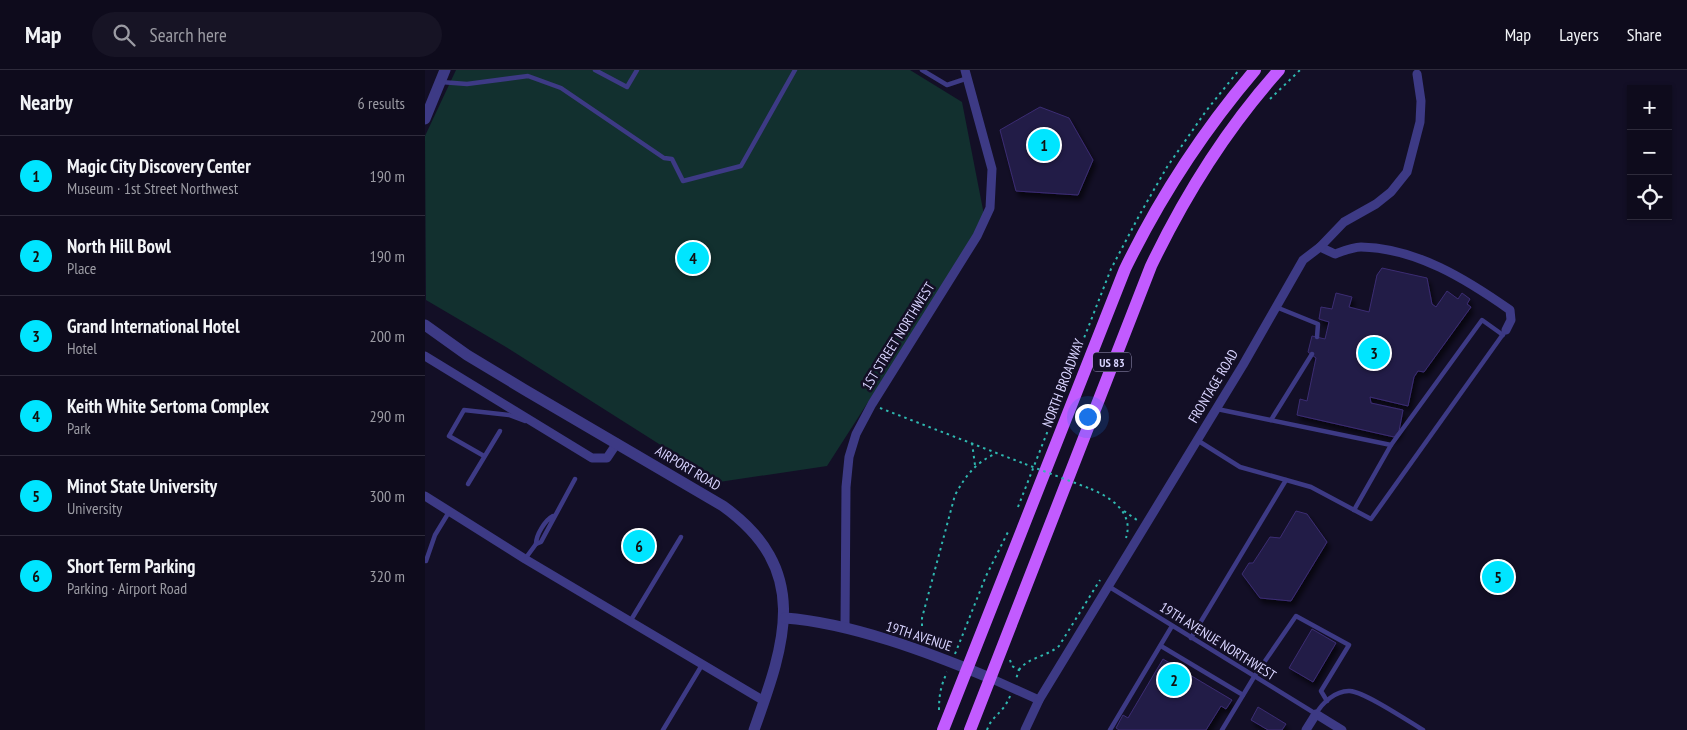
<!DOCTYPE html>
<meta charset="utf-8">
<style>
:root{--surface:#0e0b1c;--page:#171425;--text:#f1f3f6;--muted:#9b9ba3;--line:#2e2b3b;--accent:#00e5ff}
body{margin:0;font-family:"PT Sans Narrow",sans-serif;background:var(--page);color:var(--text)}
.controls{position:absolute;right:15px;top:15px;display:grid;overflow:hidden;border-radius:0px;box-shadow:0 1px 4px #0004}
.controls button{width:45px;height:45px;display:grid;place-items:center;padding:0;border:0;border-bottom:1px solid var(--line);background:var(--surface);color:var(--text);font:25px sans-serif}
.you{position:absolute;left:662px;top:346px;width:18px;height:18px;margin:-12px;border:4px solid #fff;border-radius:50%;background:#1a73e8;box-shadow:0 0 0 8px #1a73e833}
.badge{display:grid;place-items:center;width:32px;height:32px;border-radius:50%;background:var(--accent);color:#111;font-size:16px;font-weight:700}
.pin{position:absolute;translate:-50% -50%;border:2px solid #fff;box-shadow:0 1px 5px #0006}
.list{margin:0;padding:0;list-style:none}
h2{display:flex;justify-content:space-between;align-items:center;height:65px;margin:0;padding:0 20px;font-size:21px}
h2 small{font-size:16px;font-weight:400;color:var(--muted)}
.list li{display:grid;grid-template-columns:32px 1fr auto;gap:15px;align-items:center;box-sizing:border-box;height:80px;padding:0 20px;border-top:1px solid var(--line)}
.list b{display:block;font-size:19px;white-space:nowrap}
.list p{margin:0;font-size:16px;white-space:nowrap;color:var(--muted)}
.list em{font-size:16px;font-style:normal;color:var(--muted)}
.icon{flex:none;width:28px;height:28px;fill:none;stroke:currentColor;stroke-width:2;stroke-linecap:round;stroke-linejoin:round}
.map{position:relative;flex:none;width:1262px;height:660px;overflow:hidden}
header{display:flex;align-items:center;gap:30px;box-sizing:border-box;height:70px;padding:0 25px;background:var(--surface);border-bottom:1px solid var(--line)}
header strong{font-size:24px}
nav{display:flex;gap:28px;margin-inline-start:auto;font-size:18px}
.search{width:350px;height:45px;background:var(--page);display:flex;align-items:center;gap:12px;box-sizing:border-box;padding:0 18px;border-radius:28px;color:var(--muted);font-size:19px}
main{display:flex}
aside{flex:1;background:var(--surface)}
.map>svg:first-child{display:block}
</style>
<header>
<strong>Map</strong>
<div class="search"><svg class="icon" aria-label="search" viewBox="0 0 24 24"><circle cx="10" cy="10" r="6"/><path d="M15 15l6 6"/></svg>Search here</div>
<nav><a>Map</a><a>Layers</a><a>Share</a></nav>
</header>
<main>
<aside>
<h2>Nearby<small>6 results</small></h2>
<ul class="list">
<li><span class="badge">1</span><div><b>Magic City Discovery Center</b><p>Museum · 1st Street Northwest</p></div><em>190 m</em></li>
<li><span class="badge">2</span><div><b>North Hill Bowl</b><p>Place</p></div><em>190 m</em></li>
<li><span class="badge">3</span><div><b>Grand International Hotel</b><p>Hotel</p></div><em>200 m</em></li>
<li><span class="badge">4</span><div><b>Keith White Sertoma Complex</b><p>Park</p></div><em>290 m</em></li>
<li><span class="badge">5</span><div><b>Minot State University</b><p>University</p></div><em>300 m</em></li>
<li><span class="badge">6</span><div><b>Short Term Parking</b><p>Parking · Airport Road</p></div><em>320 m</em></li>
</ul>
</aside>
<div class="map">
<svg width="1262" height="660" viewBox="0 0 1262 660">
<defs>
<filter id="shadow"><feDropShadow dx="3" dy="5" stdDeviation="2.5" flood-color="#0009"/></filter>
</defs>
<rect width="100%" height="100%" fill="#130f26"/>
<!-- park -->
<path fill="#12302f" d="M 31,0 L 485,0 L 537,32 L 560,150 L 402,396 L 294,412 L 81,277 L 1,230 L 0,66 Z"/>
<!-- building -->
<g fill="#241b47" stroke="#3b2d73" filter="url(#shadow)">
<path d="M 615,37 L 644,48 L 668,90 L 653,125 L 591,121 L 575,60 Z"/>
<path d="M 957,198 L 1002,208 L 1007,234 L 1011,237 L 1022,221 L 1033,229 L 1037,223 L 1045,229 L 1042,234 L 1046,237 L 999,302 L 993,301 L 989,307 L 983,336 L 945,327 L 946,333 L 978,340 L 974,361 L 969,367 L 872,345 L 875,329 L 882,331 L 891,288 L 883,282 L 887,266 L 900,269 L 904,252 L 894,249 L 896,237 L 907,239 L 911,223 L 927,227 L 924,237 L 944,242 L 952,205 Z"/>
<path d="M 871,441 L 882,444 L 902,472 L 866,531 L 835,528 L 817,504 L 824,493 L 828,493 L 845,467 L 855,468 Z"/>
<path d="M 887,559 L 911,573 L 888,612 L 864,598 Z"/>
<path d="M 738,589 L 807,630 L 801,639 L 796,636 L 781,660 L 694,660 L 691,658 L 698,645 L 703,648 Z"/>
<path d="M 833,637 L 861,654 L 857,660 L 843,660 L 826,650 Z"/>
</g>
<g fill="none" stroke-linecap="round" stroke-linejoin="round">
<!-- path -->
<g stroke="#2fb8b0" stroke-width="2" stroke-dasharray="2.5 4" stroke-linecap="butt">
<path d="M 845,29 L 875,0"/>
<path d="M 455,338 L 600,394"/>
<path d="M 547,373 L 550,395"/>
<path d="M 666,419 C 687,428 709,443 701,468"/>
<path d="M 593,437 L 686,199 L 715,144 L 742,97 L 781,41 L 814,0"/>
<path d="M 699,441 L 712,450"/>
<path d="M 497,569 L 497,548 L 530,425 C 541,405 551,392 572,383"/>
<path d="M 530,584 L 561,506 L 583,462"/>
<path d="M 585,590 L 587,596 L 594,600 L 591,609"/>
<path d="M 594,600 C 602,588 623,586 634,576 L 675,510"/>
<path d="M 514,640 C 514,624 516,616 522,602"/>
<path d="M 562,660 C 567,645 578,644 585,626"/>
</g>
<!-- service -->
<g stroke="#3d3a85" stroke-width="4.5">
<path d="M 170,0 L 202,17 L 212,0"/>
<path d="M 497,0 L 522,15 L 543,8"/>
<path d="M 16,12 L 42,14 L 103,6 L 136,18 L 239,88 L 247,89 L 258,111 L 316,96 L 370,0"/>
<path d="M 851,237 L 893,254 L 892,267"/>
<path d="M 792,339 L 966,375"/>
<path d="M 846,350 L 887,284"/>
<path d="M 772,370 L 815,397 L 886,417 L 946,449 L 1081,260"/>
<path d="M 59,386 L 24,366 L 39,340 L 84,345 L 100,351"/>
<path d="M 43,414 L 75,361"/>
<path d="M 929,440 L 966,375 L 1057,250 L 1078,265"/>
<path d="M 128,446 C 120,450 111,465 111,474 L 116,472 L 150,409"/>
<path d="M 100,489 L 111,474"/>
<path d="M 1,491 L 10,465 L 24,442"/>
<path d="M 683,516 L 891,644 C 897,633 911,620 925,621 C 940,622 983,651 998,660"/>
<path d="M 206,550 L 256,467"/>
<path d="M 766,568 L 861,410"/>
<path d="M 736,576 L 818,625"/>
<path d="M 238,660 L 277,595"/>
<path d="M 685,660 L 747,556"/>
<path d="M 797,660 L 829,607 L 871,546 L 924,575 L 896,621 L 902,631"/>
</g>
<!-- minor -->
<g stroke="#3d3a85" stroke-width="9">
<path d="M 895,177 L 910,184 C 918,181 928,177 936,177 C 991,178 1041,209 1085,240 L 1086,250 L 1081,260"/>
<path d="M 0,286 L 167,388 L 182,388 L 192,373"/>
<path d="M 0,426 L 100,489 L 339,631"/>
<path d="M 420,557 L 421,417 L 424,387 L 431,364 L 447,334 L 552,166 L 565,138 L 567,99 L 540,0"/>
<path d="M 565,608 L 614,630"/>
<path d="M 600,660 L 614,630 L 818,295 L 878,190 L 895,177 L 919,152 L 951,134 L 966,122 L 982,102 L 995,52 L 996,31 L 992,4"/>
<path d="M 881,660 L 891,644 L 917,660"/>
</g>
<!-- tertiary -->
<g stroke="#3d3a85" stroke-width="11">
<path d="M 0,49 L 20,0"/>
<path d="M 0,255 L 42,285 L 100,320 L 298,436 C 387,500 360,573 329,660"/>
<path d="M 360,548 C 426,553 503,582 565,608"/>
</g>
<!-- primary -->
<g stroke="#c25bff" stroke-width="12">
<path d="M 518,660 L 700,199 C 735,127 778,61 830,0"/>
<path d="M 545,660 L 726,196 C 760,125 802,58 854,0"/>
</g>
<!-- path-bridge -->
<path stroke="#2fb8b0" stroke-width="2" stroke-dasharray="2.5 4" stroke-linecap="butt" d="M 600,394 L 666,419"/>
</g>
<g text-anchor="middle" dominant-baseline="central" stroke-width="5" stroke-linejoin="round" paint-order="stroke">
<!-- shield labels -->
<rect fill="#130f26" stroke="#9e99be" stroke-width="1" x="668" y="282.5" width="38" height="19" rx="4"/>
<g font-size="12" font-weight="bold" fill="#d9d4ff">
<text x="687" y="292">US 83</text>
</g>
<!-- street labels -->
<g font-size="14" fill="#d9d4ff" stroke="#130f26">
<text transform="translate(473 266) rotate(-58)">1ST STREET NORTHWEST</text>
<text transform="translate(638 313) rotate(-69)">NORTH BROADWAY</text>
<text transform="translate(788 316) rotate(-59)">FRONTAGE ROAD</text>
<text transform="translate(263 398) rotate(31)">AIRPORT ROAD</text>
<text transform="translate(494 566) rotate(18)">19TH AVENUE</text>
<text transform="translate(793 571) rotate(32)">19TH AVENUE NORTHWEST</text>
</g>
</g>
</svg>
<div class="controls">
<button>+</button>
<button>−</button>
<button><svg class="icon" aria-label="locate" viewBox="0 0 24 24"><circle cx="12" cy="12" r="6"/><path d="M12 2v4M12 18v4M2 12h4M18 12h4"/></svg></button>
</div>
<div class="you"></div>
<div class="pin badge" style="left:619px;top:75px">1</div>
<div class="pin badge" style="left:749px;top:610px">2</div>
<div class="pin badge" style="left:949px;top:283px">3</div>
<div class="pin badge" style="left:268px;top:188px">4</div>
<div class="pin badge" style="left:1073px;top:507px">5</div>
<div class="pin badge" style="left:214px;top:476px">6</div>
</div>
</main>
